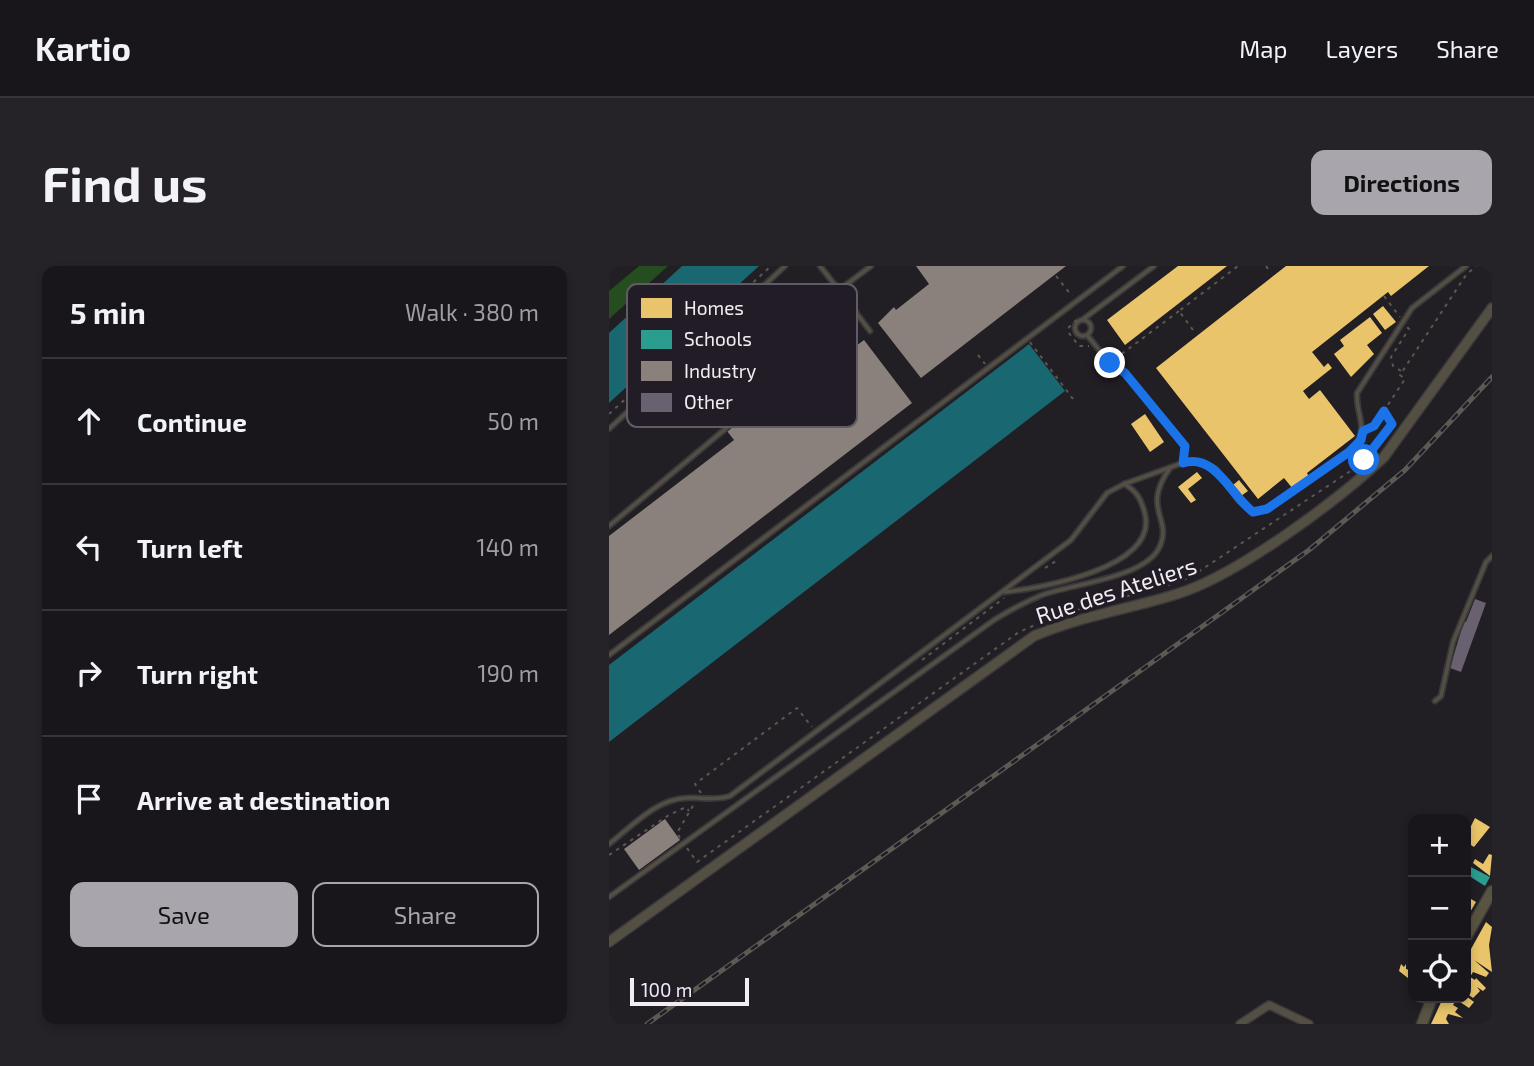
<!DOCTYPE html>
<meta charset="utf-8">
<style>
:root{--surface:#19161b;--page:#262328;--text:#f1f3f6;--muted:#9f9fa3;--line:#37353a;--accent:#a9a5ac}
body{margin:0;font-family:"Exo 2",sans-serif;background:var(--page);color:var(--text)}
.controls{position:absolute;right:21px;bottom:21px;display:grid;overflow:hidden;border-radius:14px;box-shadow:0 4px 10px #0003}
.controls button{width:63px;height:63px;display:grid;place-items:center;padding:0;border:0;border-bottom:2px solid var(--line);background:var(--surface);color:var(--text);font:35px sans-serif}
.scale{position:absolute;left:21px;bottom:18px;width:119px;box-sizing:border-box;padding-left:7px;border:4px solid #f2edf5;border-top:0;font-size:19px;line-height:24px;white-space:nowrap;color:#f2edf5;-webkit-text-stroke:5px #221c26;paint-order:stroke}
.stop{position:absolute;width:21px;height:21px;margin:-16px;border:5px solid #1a73e8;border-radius:50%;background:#fff}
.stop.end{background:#1a73e8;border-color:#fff;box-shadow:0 2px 7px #0008}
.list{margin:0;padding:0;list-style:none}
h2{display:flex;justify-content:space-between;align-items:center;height:91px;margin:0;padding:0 28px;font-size:30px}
h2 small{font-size:23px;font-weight:400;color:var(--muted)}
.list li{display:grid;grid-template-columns:46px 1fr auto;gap:21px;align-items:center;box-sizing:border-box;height:126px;padding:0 28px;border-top:2px solid var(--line)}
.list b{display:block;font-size:26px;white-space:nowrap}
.list em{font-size:23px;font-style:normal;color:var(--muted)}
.actions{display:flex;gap:14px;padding:21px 28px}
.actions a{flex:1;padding:16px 0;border:2px solid var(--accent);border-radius:14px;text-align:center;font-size:24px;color:var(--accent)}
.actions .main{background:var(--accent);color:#111}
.icon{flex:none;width:38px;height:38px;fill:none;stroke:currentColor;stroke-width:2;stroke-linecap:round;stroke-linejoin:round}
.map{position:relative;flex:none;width:883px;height:758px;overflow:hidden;border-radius:14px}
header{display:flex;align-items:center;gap:42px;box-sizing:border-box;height:98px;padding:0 35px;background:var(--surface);border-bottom:2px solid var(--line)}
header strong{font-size:33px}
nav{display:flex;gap:38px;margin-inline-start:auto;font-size:24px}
.intro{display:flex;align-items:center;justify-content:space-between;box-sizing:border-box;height:168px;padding:0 42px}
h1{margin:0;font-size:49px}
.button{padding:18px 32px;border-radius:14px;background:var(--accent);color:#111;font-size:24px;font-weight:700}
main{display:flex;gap:42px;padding:0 42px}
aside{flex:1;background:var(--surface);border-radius:14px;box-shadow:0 4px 10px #0003}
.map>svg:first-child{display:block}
</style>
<header>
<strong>Kartio</strong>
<nav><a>Map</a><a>Layers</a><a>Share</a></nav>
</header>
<div class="intro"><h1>Find us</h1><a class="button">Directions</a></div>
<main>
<aside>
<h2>5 min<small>Walk · 380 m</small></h2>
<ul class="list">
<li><svg class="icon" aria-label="ahead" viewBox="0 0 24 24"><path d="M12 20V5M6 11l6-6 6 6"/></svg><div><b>Continue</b></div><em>50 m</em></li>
<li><svg class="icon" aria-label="left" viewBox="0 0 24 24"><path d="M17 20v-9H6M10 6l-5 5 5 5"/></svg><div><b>Turn left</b></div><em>140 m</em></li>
<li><svg class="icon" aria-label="right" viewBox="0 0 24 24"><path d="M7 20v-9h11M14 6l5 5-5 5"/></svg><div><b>Turn right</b></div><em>190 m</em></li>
<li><svg class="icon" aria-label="arrive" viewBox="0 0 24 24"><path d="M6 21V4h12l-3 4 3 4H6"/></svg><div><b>Arrive at destination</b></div></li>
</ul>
<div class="actions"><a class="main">Save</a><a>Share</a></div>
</aside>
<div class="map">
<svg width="883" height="758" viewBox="0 0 883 758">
<rect width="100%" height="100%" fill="#211e24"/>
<!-- forest -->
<path fill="#254d1f" d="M 30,0 L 59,0 L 0,53 L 0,25 Z"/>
<!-- water -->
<g fill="#186771">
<path d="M 73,0 L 150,0 L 0,137 L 0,67 Z"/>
<path d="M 420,78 L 456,125 L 0,476 L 0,399 Z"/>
</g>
<!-- homes -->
<g fill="#e9c46a">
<path d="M 569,0 L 618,0 L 516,79 L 498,54 Z"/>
<path d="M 677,0 L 820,0 L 782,30 L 779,26 L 703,86 L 715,101 L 719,97 L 723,102 L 694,125 L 700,133 L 711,124 L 746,170 L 698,207 L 700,211 L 684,223 L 675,212 L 649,233 L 547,102 Z"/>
<path d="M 774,40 L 787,56 L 776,64 L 764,48 Z"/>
<path d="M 761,51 L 773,67 L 758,79 L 765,88 L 742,111 L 725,88 L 735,80 L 731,74 Z"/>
<path d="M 536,148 L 555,176 L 541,186 L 522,158 Z"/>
<path d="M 588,206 L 593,212 L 579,223 L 587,234 L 582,237 L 569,221 Z"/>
<path d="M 630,214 L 639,225 L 632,230 L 624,219 Z"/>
<path d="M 866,552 L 881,561 L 865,581 L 857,576 L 857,570 L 861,563 L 857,561 L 862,560 Z"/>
<path d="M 880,588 L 883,589 L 881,610 L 864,597 L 866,593 L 874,598 Z"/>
<path d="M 857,630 L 867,636 L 860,648 L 857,645 Z"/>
<path d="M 877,656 L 883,661 L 880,679 L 883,706 L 865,694 L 880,707 L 877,711 L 864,706 L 861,711 L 866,714 L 867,712 L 877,722 L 874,725 L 868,721 L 871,725 L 864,732 L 857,727 L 857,692 Z"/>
<path d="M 792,698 L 795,701 L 797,698 L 797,703 L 804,705 L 802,709 L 804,716 L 790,705 Z"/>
<path d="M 857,730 L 865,736 L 860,742 L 845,732 Z"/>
<path d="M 834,732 L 846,736 L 844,739 L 849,742 L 846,746 L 854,752 L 839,748 L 837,753 L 840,758 L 822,758 Z"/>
</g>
<!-- schools -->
<path fill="#2a9d8f" d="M 858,599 L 881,611 L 876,620 L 857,608 Z"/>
<!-- industry -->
<g fill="#8a817c">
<path d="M 307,0 L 457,0 L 312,112 L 269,57 L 285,41 L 287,44 L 320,18 Z"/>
<path d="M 255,74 L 303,137 L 0,369 L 0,270 L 125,174 L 118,165 L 142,147 L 149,155 L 161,145 L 153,134 L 175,118 L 183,129 L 204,113 L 200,107 L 226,86 L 231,92 Z"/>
<path d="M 56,553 L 71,574 L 30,604 L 15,583 Z"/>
</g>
<!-- building -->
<path fill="#69616f" d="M 866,333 L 877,337 L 852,406 L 841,402 L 855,355 L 857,356 Z"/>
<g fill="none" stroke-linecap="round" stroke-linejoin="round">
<defs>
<g id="service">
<path d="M 211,0 L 230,24 L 262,0"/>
<path d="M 230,24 L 261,65"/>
<path d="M 473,54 L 545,0"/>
<circle cx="474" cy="62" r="8"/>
<path d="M 478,69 L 504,101 L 516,107 L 576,180 L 574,196"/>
<path d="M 0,163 L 176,0"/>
<path d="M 0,260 L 151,134 L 241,67 L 247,46"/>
<path d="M 396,326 C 432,322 549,302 536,248 C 532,233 528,225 515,218"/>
<path d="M 0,389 L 514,0"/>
<path d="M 826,435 L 832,430 L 844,376 L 877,296 L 883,290"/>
<path d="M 0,578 C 22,561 47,533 77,532 C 92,531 106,535 121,530 L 462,274 L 498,227 L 515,218 L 579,195 L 592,196 L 607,203 L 630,235 L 644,245 L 658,243 L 740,186 C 763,162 747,154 748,127 L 803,42 L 857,0"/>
<path d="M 0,631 L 385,354 C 401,344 416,336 433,329 C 463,318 535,312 550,282 C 565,252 531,244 561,202"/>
</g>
<path id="minor" d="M 631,758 L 660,739 L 700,758"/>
<path id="tertiary" d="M 0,676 L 425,370 C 472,350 520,343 568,328 C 629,309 728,235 775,191 L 883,42"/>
<g id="secondary">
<path d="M 857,671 L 883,625"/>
<path d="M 813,758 L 823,732"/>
</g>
</defs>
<!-- service casing -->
<use href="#service" stroke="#3a383c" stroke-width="7"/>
<!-- minor casing -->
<use href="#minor" stroke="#3a383c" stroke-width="10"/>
<!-- tertiary casing -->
<use href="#tertiary" stroke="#3a383c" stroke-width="12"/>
<!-- secondary casing -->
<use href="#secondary" stroke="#3a383c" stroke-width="13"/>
<!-- path -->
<g stroke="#5c5750" stroke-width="2" stroke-dasharray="3.5 5" stroke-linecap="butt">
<path d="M 657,0 L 662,7"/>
<path d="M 447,10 L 463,30"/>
<path d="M 775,30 L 791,51"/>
<path d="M 468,54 L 460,61 L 459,66 L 470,80 L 480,80"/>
<path d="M 584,64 L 570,45 L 629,0"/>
<path d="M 421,76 L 464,133"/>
<path d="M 369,89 L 376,98"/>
<path d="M 506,93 L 570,45"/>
<path d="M 792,105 L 784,100 L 782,91 L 800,63 L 798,61"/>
<path d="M 0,148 L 162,0"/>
<path d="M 757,163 L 765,160 L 796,113 L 791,109 L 857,9 L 867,0"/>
<path d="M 436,302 L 447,295"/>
<path d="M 554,302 L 559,319 L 580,312 L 740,206 L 769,179 L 783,158 L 775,145"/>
<path d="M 313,394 L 395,332"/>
<path d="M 92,527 L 86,518 L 188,442 L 203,461"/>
<path d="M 71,572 L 68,567 L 85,538"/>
<path d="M 78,582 L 88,596 L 410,366 L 449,349 L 559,319"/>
<path d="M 0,589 L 60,549 L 77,541 L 80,545"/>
</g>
<!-- service -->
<use href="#service" stroke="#544f43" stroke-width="3.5"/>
<!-- minor -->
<use href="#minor" stroke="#544f43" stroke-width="7"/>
<!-- tertiary -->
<use href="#tertiary" stroke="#544f43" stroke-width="9"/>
<!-- secondary -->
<use href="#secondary" stroke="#595341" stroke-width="10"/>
<defs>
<path id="rail" d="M 38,758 L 700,284 L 796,204 L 883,111"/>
</defs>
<!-- rail casing -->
<use href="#rail" stroke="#5d5a54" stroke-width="5"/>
<!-- rail -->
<use href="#rail" stroke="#221c26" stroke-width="2.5" stroke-dasharray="8" stroke-linecap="butt"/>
</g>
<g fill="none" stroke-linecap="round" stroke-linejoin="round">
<!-- route -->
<path stroke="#1a73e8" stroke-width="9" d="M 501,97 L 516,107 L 576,180 L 574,197 C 607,187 622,230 644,246 L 658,243 L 740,186 L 752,174 L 754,165 L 765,160 L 775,145 L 783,158 L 755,194"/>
</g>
<g text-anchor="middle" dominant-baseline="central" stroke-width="7" stroke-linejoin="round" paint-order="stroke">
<!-- street labels -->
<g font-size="23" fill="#f2edf5" stroke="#221c26">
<text transform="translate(507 324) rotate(-18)">Rue des Ateliers</text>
</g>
</g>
<!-- legend -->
<rect x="18" y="18" width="230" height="143" rx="10" fill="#221c26" stroke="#605b64" stroke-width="2"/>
<rect x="32" y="32" width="31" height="20" fill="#e9c46a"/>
<rect x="32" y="64" width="31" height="19" fill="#2a9d8f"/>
<rect x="32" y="95" width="31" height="20" fill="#8a817c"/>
<rect x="32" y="127" width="31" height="19" fill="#69616f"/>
<g font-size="19" fill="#f2edf5">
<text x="75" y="49">Homes</text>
<text x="75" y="80">Schools</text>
<text x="75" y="112">Industry</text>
<text x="75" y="143">Other</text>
</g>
</svg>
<div class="controls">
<button>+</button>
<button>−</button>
<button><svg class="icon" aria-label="locate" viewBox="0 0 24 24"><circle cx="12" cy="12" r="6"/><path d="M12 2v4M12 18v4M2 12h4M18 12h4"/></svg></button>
</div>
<div class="scale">100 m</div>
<div class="stop" style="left:755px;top:194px"></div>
<div class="stop end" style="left:501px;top:97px"></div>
</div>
</main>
